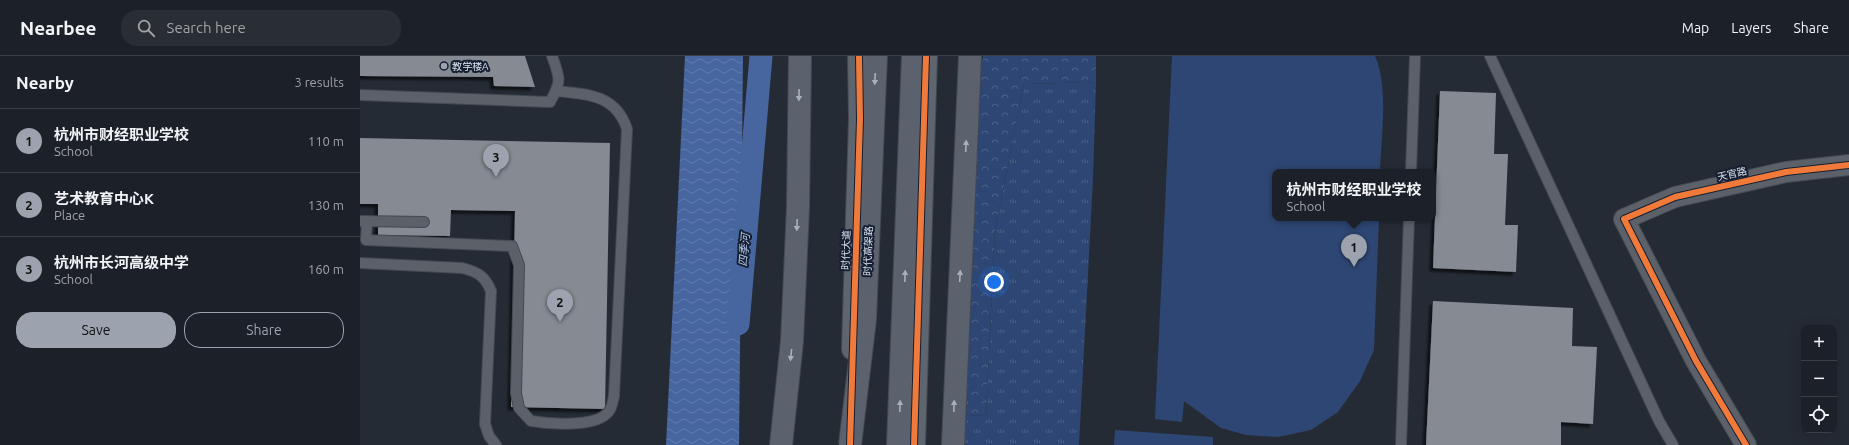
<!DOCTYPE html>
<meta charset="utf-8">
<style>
:root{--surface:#1c2028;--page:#292d34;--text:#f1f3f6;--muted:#a0a3a8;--line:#3a3e45;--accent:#9ca3ae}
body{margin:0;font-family:Ubuntu,"Noto Sans SC",sans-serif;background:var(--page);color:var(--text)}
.controls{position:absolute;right:12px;bottom:12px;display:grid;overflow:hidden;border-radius:8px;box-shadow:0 4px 16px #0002}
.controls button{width:36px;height:36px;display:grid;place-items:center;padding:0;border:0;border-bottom:1px solid var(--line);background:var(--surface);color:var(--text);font:20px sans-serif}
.you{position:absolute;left:634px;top:226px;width:14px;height:14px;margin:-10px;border:3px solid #fff;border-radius:50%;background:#1a73e8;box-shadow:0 0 0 6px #1a73e833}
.badge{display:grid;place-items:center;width:26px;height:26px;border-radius:50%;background:var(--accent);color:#111;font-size:13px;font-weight:700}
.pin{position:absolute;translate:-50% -33px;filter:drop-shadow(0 1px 2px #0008)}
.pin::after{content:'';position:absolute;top:21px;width:14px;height:12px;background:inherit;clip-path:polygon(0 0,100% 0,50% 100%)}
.popup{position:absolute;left:912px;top:113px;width:164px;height:52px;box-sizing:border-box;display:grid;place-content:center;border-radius:8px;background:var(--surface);filter:drop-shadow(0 1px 3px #0005);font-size:13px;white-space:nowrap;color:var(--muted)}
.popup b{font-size:15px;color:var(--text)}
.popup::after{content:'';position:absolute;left:50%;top:100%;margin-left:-8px;border:8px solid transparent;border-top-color:var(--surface)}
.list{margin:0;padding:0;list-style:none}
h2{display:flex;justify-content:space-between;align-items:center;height:52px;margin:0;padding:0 16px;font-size:17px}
h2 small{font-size:13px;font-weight:400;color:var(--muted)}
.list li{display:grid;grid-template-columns:26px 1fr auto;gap:12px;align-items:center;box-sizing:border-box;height:64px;padding:0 16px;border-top:1px solid var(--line)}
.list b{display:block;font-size:15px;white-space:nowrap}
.list p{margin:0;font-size:13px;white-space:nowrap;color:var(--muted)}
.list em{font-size:13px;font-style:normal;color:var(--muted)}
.actions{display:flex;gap:8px;padding:12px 16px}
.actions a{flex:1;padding:9px 0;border:1px solid var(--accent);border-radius:16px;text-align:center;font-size:14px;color:var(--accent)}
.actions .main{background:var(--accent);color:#111}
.icon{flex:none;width:22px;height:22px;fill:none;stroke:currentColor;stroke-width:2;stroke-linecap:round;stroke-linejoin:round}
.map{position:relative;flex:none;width:1489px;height:389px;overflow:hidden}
header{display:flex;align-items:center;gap:24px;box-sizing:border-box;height:56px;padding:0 20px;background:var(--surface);border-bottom:1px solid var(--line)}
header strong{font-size:19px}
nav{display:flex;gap:22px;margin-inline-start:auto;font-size:14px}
.search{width:280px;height:36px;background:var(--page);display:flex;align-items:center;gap:10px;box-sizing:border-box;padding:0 14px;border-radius:16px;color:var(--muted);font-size:15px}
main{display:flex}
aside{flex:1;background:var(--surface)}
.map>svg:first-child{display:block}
</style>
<header>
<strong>Nearbee</strong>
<div class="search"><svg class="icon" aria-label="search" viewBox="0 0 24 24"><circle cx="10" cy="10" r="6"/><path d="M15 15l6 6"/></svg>Search here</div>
<nav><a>Map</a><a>Layers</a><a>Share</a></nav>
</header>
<main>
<aside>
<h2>Nearby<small>3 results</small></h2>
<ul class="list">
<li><span class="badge">1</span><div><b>杭州市财经职业学校</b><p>School</p></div><em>110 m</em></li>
<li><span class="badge">2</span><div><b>艺术教育中心K</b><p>Place</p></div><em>130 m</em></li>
<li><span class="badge">3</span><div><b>杭州市长河高级中学</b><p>School</p></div><em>160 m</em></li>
</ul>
<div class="actions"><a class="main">Save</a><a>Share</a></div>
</aside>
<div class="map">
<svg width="1489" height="389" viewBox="0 0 1489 389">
<defs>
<pattern id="grass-tufts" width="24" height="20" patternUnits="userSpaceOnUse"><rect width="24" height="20" fill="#2e4673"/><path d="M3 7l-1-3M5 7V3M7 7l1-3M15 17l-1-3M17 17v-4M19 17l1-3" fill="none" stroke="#4c6187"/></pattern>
<pattern id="forest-crowns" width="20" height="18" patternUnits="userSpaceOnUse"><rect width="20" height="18" fill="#2e4673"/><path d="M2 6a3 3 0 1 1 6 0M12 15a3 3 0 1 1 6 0" fill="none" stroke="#4c6187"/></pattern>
<pattern id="water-waves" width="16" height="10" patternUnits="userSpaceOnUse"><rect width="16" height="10" fill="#47659f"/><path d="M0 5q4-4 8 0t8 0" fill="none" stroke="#617bad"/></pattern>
<filter id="shadow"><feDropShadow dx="-3.5" dy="3.5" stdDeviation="1" flood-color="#0009"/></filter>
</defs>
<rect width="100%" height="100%" fill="#252b35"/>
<!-- grass -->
<path fill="url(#grass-tufts)" d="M 736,26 L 733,123 L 719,389 L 600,389 L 604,359 L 626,360 L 635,174 L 664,28 Z"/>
<!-- forest -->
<path fill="url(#forest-crowns)" d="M 623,0 L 736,0 L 736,26 L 664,28 L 635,174 L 626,360 L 604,359 L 617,37 Z"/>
<!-- pitch -->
<g fill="#2e4673">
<path d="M 812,0 L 1015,0 C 1029,31 1021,82 1020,116 L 915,116 L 915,162 L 1019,162 L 1014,294 L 1000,325 L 978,356 L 951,374 L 918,381 L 886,379 L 861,372 L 824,345 L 822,366 L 795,363 Z"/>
<path d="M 755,374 L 853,381 L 853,389 L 754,389 Z"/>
</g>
<!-- water -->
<path fill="url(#water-waves)" d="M 325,0 L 383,0 L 379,389 L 306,389 Z"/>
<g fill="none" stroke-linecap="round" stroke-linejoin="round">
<!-- canal -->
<path stroke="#47659f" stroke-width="23" d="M 378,268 L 401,0"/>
</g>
<!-- building -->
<g fill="#858a93" filter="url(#shadow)">
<path d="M 0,0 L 165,0 L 175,31 L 134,30 L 133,21 L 0,20 Z"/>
<path d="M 1080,35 L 1136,37 L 1134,98 L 1148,98 L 1145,169 L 1158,169 L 1156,216 L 1073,212 Z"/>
<path d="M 0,82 L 250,87 L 245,353 L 151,351 L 155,155 L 91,154 L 90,180 L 18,179 L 18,148 L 0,148 Z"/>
<path d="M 1073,245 L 1213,252 L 1212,290 L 1237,291 L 1233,368 L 1201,366 L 1201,389 L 1066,389 Z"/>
</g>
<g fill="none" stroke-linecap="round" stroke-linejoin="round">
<defs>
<g id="lane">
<path d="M 1130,0 L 1299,365 L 1313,389"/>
<path d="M 0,39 L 190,46 C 202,25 200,22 192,0"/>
<path d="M 1051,116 L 1055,0"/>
<path d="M 0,165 L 64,166"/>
<path d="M 7,165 L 6,184 L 152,190 L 159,209 L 156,337 L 159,352 L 171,365 C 189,368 238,372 249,355 C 252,352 253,344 254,340 L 267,73 C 256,39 228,38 196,35"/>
<path d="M 0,207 L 102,212 C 118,216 125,220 131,235 L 125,368 L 129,380 L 136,389"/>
<path d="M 1041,389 L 1049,162"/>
</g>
<path id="street" d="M 1386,389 L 1336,305 L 1264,163 L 1315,141 L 1426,116 L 1489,109"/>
<g id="primary">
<path d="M 493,293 L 500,63 L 499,0"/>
<path d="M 554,389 L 566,0"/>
</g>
<g id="highway">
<path d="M 514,45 L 516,0"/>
<path d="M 421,389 L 432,285 L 438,151 L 440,0"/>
<path d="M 538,389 L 553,0"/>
<path d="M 593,389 L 610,0"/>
</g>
</defs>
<!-- lane casing -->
<use href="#lane" stroke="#444952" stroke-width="12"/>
<!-- street casing -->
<use href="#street" stroke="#444952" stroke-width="22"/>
<!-- primary casing -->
<use href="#primary" stroke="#444952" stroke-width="24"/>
<!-- highway casing -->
<use href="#highway" stroke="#444952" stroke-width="24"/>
<!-- lane -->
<use href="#lane" stroke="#5c6169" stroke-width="10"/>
<!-- street -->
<use href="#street" stroke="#5c6169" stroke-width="20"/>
<!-- primary -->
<use href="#primary" stroke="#5f656f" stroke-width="22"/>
<!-- highway -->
<use href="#highway" stroke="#5c626d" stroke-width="22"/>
<defs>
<path id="highway-bridge" d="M 490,389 L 505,263 L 514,45"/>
</defs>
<!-- highway-bridge casing -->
<use href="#highway-bridge" stroke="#444952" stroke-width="24" stroke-linecap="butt"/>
<!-- highway-bridge -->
<use href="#highway-bridge" stroke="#5c626d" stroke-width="22"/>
<defs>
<g id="cycleway">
<path d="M 490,389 L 500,63 L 499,0"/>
<path d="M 554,389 L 566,0"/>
<path d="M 1386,389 L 1336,305 L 1264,163 L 1315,141 L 1426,116 L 1489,109"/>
</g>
</defs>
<!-- cycleway casing -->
<use href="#cycleway" stroke="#151f31" stroke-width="8"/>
<!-- cycleway -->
<use href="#cycleway" stroke="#f17a3a" stroke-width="6"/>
</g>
<!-- one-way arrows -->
<defs><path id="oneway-solid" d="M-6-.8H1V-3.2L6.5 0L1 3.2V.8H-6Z"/></defs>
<g fill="#a9afbb">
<use href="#oneway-solid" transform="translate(515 23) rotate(92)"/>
<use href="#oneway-solid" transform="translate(439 39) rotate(91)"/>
<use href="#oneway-solid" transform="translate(606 90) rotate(-87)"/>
<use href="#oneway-solid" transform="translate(437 169) rotate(92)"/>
<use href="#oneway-solid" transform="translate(545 220) rotate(-88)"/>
<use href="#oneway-solid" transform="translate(600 220) rotate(-87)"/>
<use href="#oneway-solid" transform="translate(431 299) rotate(96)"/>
<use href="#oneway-solid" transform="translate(540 350) rotate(-88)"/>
<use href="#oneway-solid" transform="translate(594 350) rotate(-88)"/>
</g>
<!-- markers -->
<circle fill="#9ca3ae" stroke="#151f31" stroke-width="1.5" cx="84" cy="10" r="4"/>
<g text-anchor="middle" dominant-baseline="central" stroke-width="4" stroke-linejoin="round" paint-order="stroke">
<!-- poi labels -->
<g font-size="10" fill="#dce3ef" stroke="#151f31" text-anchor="start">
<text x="92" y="10">教学楼A</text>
</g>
<!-- street labels -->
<g font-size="10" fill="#dce3ef" stroke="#151f31">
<text transform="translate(1372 118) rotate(-13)">天官路</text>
<text transform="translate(486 194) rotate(-88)">时代大道</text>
<text transform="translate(508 195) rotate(-88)">时代高架路</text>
</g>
<!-- water labels -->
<g font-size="11" font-style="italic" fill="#bacff2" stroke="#151f31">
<text transform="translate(384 194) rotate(-85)">四季河</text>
</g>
</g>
</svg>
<div class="controls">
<button>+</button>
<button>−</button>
<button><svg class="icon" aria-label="locate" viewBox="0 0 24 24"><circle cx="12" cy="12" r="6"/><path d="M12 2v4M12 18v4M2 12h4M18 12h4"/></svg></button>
</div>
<div class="you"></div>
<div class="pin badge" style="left:994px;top:211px">1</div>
<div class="popup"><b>杭州市财经职业学校</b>School</div>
<div class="pin badge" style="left:200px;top:266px">2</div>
<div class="pin badge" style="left:136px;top:121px">3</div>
</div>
</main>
